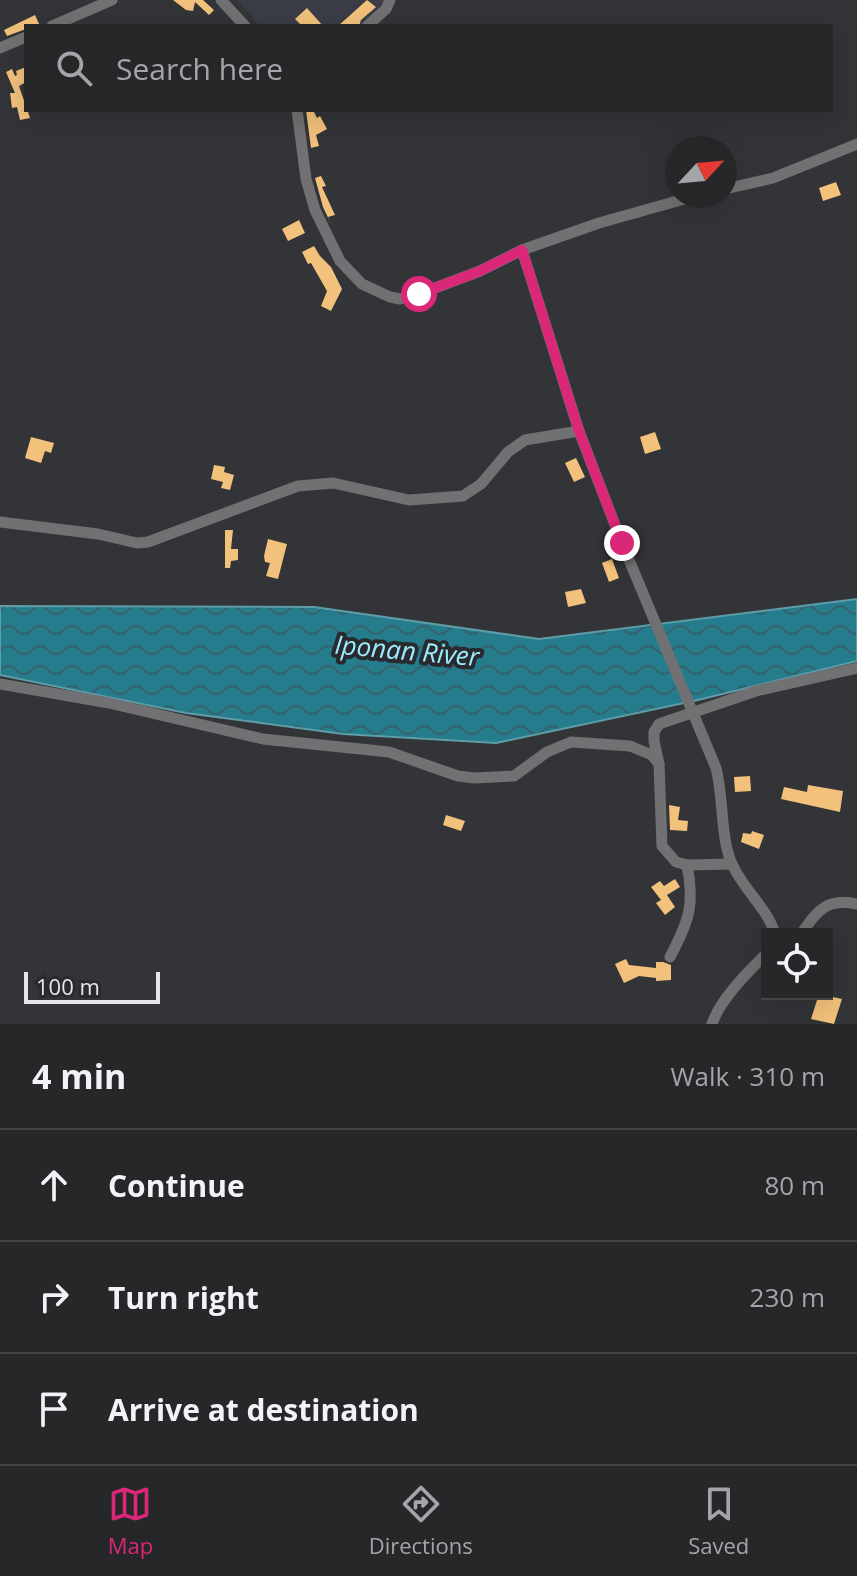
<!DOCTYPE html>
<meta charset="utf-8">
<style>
:root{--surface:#262729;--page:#323335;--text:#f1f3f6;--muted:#a4a5a8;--line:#424446;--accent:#db2777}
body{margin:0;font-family:"Open Sans",sans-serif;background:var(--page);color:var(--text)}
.controls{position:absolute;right:24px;bottom:24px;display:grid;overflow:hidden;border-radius:0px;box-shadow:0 8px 32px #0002}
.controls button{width:72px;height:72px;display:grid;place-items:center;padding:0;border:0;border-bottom:2px solid var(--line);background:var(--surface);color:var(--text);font:40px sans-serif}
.compass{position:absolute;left:665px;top:136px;width:72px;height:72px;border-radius:50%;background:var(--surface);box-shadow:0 8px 32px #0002;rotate:64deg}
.scale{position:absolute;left:24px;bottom:20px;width:136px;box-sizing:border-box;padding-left:8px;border:4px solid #e4e5e7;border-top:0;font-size:22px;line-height:28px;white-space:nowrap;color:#e4e5e7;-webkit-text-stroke:6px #292a2d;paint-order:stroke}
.stop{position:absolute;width:24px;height:24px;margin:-18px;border:6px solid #db2777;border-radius:50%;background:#fff}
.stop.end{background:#db2777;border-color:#fff;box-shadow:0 2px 8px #0008}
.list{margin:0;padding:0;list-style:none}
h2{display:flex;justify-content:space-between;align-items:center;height:104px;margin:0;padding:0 32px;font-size:34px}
h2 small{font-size:26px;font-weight:400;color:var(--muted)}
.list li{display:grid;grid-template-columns:52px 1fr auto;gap:24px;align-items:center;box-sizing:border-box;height:112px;padding:0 32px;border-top:2px solid var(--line)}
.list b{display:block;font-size:30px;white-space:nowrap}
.list em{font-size:26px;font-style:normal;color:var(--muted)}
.icon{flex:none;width:44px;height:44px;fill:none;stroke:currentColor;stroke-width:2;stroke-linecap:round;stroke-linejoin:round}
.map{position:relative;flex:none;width:857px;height:1024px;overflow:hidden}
.search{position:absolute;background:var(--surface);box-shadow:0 8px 32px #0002;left:24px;right:24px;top:24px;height:88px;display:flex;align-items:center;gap:20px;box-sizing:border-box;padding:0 28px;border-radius:0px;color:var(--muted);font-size:30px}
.sheet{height:440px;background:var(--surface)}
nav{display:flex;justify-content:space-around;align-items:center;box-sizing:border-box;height:112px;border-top:2px solid var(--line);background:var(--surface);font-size:22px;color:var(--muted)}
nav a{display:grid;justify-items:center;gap:4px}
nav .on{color:var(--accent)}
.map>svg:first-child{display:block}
</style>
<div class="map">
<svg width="857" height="1024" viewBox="0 0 857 1024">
<defs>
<pattern id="water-waves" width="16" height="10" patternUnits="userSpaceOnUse" patternTransform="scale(2)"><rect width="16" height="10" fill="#257c8d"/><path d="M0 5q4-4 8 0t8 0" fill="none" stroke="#33636d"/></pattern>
</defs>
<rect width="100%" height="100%" fill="#333437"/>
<!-- built -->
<path fill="#3a3c46" d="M 237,0 L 386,0 L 368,26 L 260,26 Z"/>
<!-- water -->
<path fill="url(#water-waves)" stroke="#5e9ca8" stroke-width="2" d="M 857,599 L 857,661 L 698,700 L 496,743 L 343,734 L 186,713 L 0,675 L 0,606 L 314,607 L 539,639 Z"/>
<!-- building -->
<g fill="#f2c17b">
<path d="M 173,0 L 203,0 L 214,10 L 209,15 L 195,2 L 193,11 L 186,10 Z"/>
<path d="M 367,0 L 376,7 L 361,20 L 359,26 L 338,26 Z"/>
<path d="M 307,8 L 323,26 L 302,26 L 295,19 Z"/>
<path d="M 35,15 L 40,26 L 26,26 L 26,29 L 7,36 L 4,30 Z"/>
<path d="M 26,67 L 26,82 L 19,86 L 30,118 L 20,120 L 17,107 L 12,108 L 10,93 L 15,93 L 6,72 L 12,69 L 15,76 L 17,75 L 16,71 Z"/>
<path d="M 306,110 L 313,110 L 317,118 L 320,116 L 327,129 L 316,135 L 319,146 L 311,148 Z"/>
<path d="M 321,176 L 326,186 L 322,187 L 335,215 L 328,217 L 333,228 L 323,207 L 315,178 Z"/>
<path d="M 836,182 L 841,195 L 823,201 L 819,188 Z"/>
<path d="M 299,220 L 305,233 L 288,241 L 282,229 Z"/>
<path d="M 314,246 L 320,256 L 331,267 L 342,289 L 331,311 L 321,306 L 327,291 L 311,263 L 308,264 L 302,252 Z"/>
<path d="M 655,432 L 661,449 L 645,454 L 640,437 Z"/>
<path d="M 31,437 L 54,443 L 51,453 L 45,451 L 41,463 L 25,458 Z"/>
<path d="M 576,458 L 585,477 L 574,482 L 565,463 Z"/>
<path d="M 214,465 L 225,467 L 224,472 L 234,475 L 230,490 L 221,488 L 223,482 L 211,479 Z"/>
<path d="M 225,530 L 233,530 L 231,549 L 238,549 L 238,560 L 231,561 L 230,568 L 225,568 Z"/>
<path d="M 268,539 L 287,544 L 278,579 L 266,576 L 270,563 L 265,562 L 264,556 Z"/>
<path d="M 612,559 L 619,578 L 609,582 L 602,563 Z"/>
<path d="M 581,589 L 586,603 L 568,607 L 565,592 Z"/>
<path d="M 750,776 L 751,791 L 735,792 L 734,777 Z"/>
<path d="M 808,785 L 843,791 L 840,812 L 781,799 L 784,787 L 807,792 Z"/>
<path d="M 669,805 L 680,807 L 678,820 L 688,821 L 687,831 L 670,830 Z"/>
<path d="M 446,815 L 465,821 L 461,831 L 443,825 Z"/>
<path d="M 752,831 L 764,835 L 759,849 L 741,842 L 743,833 L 751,834 Z"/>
<path d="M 675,879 L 680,887 L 667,895 L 675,907 L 665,915 L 656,903 L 661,900 L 651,887 L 660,881 L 664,886 Z"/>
<path d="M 626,959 L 629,965 L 656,968 L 656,962 L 663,962 L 671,965 L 671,980 L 656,981 L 656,978 L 639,976 L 624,983 L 615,964 Z"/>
<path d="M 819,994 L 842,999 L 834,1024 L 811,1019 Z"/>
</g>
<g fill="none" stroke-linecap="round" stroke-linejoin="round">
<!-- minor -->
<g stroke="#717173" stroke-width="11">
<path d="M 221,0 L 245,26"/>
<path d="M 52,26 L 112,0"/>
<path d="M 367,26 L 386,9 L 390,0"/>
<path d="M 0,48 L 26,37"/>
<path d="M 297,110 L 306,179 L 315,210 L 340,261 L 362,284 L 390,297 L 400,299 L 419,294 L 480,271 L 522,250 L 579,431 L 622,543 L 716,768 C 724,799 720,840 733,866 C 744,890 768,909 775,934"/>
<path d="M 725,189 L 773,178 L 857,144"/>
<path d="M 522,250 L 599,223 L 695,196"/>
<path d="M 0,522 L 98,534 L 137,543 L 148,542 L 298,486 L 333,483 L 409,500 L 463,496 L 481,484 L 508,452 L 525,440 L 579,431"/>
<path d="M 0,684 L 109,703 L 263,739 L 389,752 L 458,776 L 474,778 L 514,776 L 547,752 L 571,742 L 630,746 L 652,755 L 659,764"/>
<path d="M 732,864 L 687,865 L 676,862 L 662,846 L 659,764 L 654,741 L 654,732 L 659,724 L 756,691 L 857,668"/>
<path d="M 801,934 C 818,910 826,898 857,904"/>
<path d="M 670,957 C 689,921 695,905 687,865"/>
<path d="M 712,1024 C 720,999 748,972 767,953"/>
</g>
</g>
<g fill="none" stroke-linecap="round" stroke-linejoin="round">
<!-- route -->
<path stroke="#db2777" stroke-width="10" d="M 419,294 L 480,271 L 522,250 L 579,431 L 622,543"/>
</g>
<g text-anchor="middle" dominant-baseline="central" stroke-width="8" stroke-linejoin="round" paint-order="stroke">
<!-- water labels -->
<g font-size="26" font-style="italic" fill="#9decfe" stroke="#292a2d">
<text transform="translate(407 650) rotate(5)">Iponan River</text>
</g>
</g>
</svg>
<div class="controls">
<button><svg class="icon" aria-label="locate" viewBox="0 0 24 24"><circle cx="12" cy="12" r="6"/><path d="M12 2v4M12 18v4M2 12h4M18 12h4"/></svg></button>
</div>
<svg class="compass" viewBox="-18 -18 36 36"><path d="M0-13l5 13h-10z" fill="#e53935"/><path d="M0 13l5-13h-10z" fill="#a4a5a8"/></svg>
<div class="scale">100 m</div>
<div class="stop" style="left:419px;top:294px"></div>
<div class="stop end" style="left:622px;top:543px"></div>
<div class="search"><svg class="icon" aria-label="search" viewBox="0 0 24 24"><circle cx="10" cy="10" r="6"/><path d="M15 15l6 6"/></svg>Search here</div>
</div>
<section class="sheet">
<h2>4 min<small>Walk · 310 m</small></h2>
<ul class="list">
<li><svg class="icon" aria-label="ahead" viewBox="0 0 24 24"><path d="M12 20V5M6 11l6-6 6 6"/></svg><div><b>Continue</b></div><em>80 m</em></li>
<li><svg class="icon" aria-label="right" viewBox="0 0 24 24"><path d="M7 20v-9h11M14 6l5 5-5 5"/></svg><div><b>Turn right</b></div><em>230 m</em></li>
<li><svg class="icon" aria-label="arrive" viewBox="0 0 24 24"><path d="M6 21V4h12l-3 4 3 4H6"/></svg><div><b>Arrive at destination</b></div></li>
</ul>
</section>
<nav>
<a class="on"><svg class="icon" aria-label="map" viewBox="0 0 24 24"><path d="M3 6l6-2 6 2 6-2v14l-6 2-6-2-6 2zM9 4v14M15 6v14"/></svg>Map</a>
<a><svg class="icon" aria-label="directions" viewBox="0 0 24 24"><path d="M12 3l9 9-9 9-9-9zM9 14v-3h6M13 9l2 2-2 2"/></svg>Directions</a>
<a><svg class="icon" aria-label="saved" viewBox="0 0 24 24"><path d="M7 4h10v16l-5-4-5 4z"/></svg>Saved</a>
</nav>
